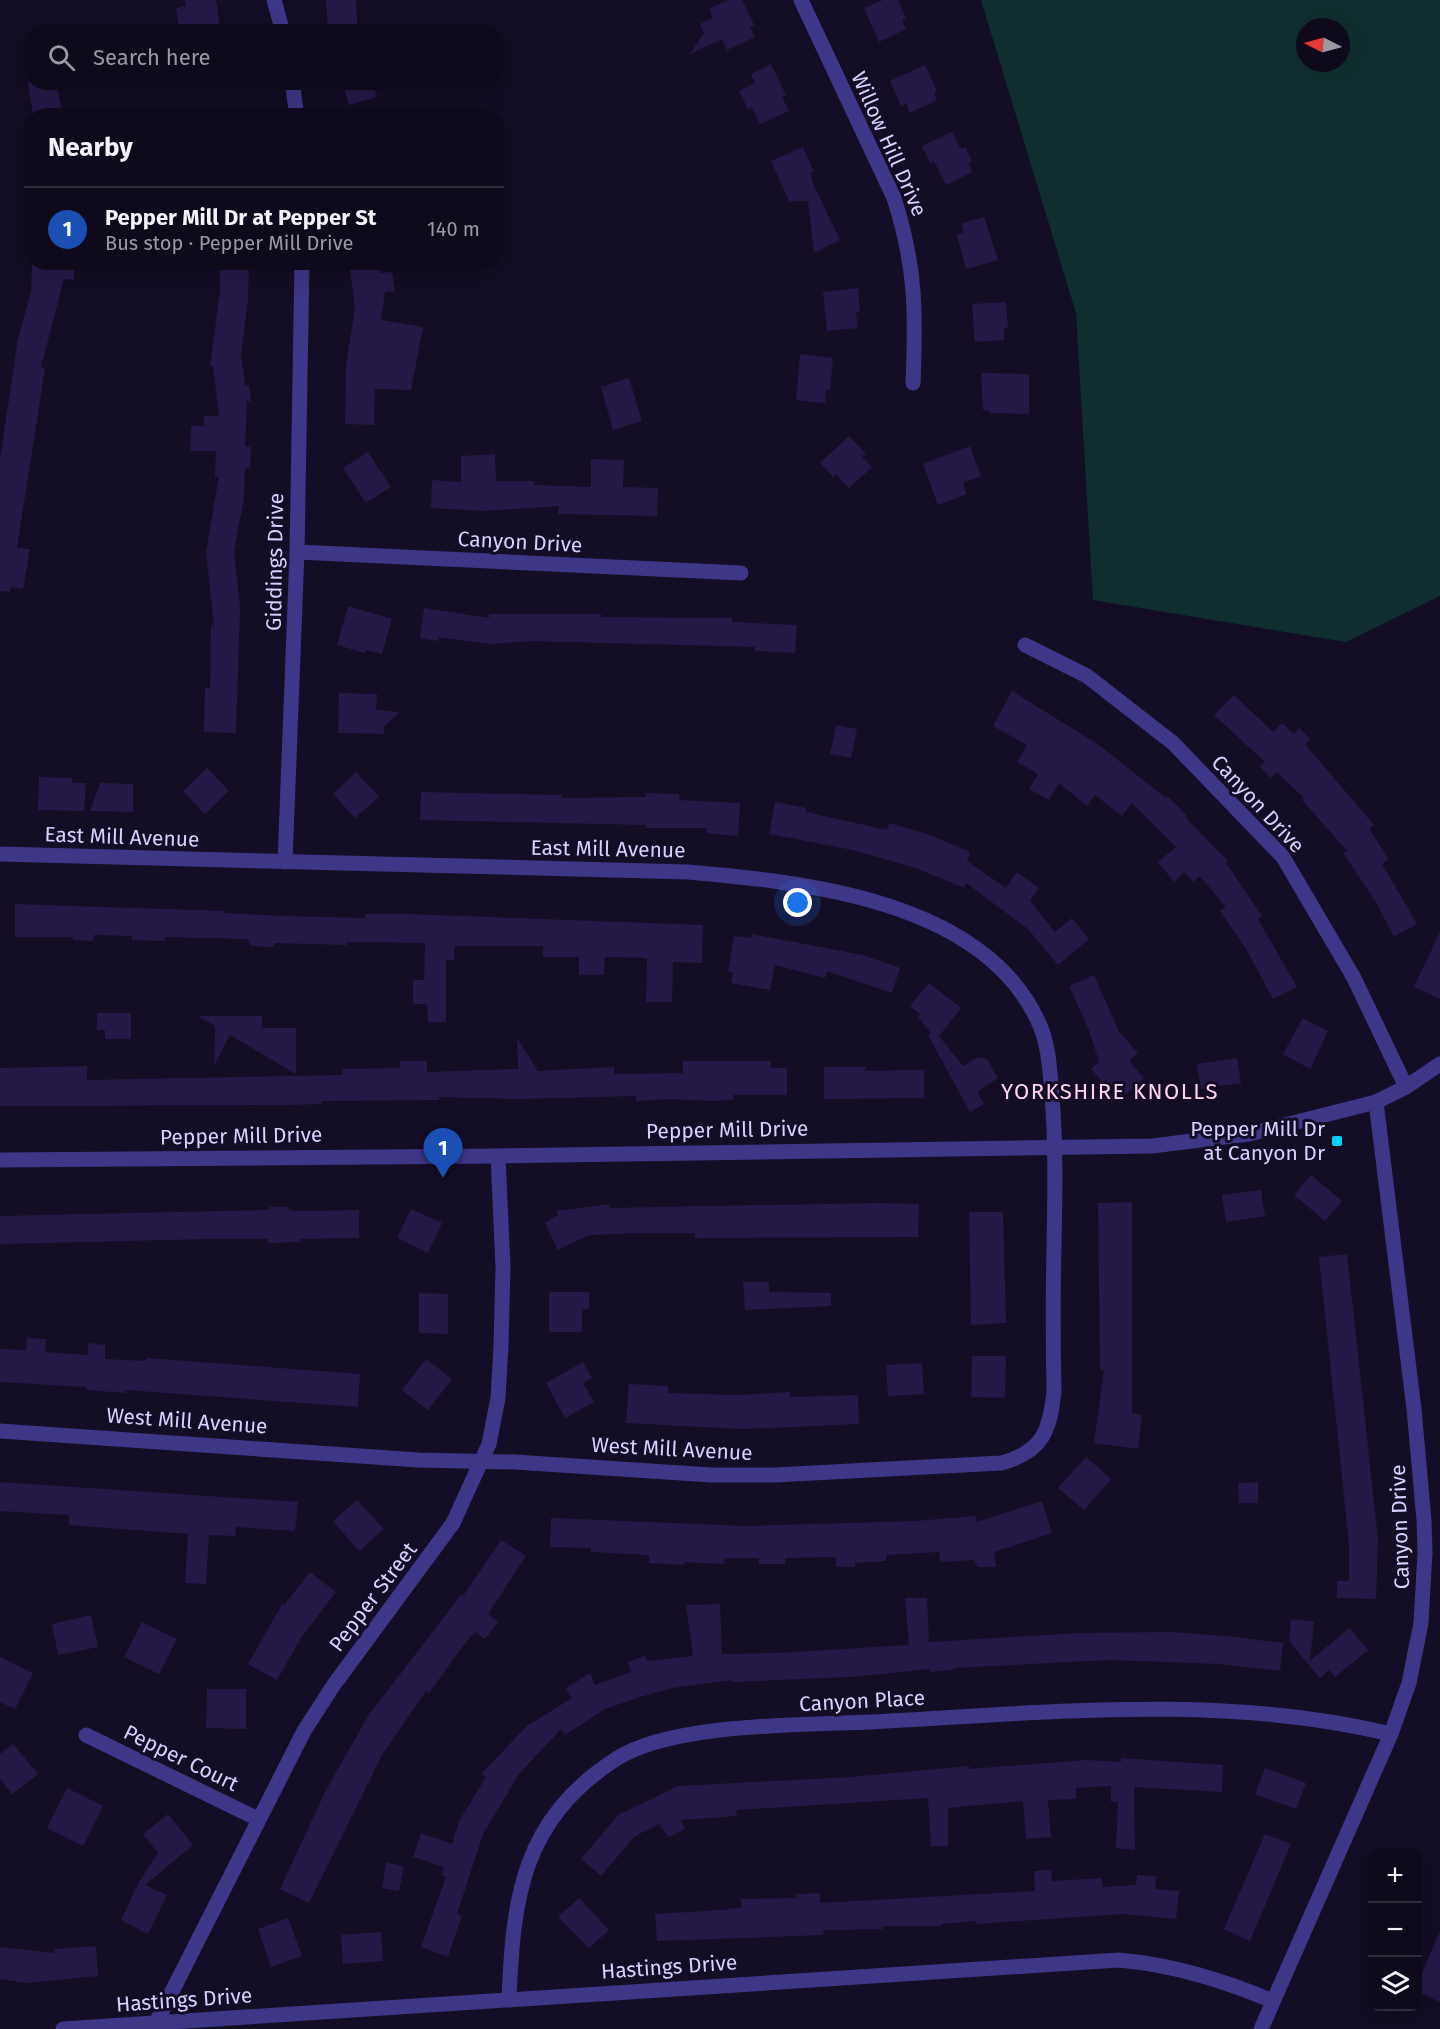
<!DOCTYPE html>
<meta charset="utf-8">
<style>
:root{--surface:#0e0a1c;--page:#1c1829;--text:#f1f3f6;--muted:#9b9aa3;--line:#2e2b3b;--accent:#ea580c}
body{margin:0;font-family:"Fira Sans",sans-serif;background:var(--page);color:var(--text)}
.controls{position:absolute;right:18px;bottom:18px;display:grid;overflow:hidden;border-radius:12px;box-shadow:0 6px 24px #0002}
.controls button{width:54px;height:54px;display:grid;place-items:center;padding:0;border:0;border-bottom:2px solid var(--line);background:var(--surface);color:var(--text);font:30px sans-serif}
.compass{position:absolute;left:1296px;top:18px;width:54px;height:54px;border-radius:50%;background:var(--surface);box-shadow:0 6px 24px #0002;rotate:276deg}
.you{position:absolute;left:798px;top:903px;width:21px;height:21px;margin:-15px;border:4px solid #fff;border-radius:50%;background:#1a73e8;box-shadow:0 0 0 9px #1a73e833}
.badge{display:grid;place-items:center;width:39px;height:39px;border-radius:50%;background:var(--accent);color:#fff;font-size:20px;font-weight:700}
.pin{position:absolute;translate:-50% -50px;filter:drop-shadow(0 2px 3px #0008)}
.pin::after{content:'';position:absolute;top:32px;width:21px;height:18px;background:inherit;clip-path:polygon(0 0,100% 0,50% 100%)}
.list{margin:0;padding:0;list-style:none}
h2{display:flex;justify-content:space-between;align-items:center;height:78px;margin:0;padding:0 24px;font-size:26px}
h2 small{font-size:20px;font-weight:400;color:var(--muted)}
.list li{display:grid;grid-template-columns:39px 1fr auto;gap:18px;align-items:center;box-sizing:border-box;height:84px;padding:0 24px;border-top:2px solid var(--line)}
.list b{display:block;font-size:22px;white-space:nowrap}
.list p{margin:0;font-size:20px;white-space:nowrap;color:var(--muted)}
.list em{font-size:20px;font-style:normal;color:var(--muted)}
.icon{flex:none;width:33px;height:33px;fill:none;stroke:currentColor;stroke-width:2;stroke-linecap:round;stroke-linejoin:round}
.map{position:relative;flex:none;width:1440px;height:2029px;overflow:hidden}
.search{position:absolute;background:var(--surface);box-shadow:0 6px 24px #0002;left:24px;top:24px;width:480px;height:66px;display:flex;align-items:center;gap:15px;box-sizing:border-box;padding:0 21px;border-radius:24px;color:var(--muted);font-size:22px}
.panel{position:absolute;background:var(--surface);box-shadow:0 6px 24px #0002;left:24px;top:108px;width:480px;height:162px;border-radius:24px}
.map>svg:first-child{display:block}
</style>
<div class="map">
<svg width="1440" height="2029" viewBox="0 0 1440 2029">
<rect width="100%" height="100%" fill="#130d25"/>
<!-- green -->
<path fill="#102e2f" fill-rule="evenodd" d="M 981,0 L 1440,0 L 1440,596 L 1346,642 L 1093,600 L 1076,313 ZM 1305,27 L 1341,27 L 1341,63 L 1305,63 Z"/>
<!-- building -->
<g fill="#251847">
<path d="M 185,0 L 216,0 L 220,25 L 179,30 L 176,8 L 186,6 Z"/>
<path d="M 326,0 L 356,0 L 358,32 L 328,32 Z"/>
<path d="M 728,0 L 742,0 L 754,25 L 750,27 L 755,37 L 727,50 L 722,39 L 690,54 L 704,33 L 700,24 L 713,18 L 709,9 Z"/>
<path d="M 883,0 L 898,0 L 906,18 L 902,20 L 906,29 L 879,42 L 864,8 Z"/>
<path d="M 771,64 L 786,95 L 782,97 L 789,111 L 760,124 L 752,107 L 748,109 L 739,91 L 755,83 L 751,74 Z"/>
<path d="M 925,65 L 937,91 L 934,92 L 937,100 L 910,113 L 906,103 L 901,106 L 890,81 Z"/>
<path d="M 28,82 L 56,82 L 63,116 L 33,116 Z"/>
<path d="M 342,82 L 372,82 L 377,97 L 349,105 Z"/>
<path d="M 952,132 L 961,149 L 965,147 L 972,161 L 968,163 L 972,172 L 946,185 L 934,161 L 930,163 L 922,146 Z"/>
<path d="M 803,147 L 814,172 L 810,173 L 813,184 L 840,240 L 814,253 L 808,201 L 789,201 L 771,161 Z"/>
<path d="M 984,217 L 998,260 L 966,269 L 957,235 L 964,233 L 962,223 Z"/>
<path d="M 32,262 L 74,262 L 74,280 L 64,279 L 41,367 L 45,368 L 17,548 L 30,549 L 23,589 L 11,587 L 10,592 L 0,591 L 0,459 L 18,339 L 31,292 Z"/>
<path d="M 220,262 L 249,262 L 248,300 L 241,354 L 245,385 L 249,385 L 251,401 L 247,401 L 245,447 L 251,447 L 250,468 L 245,468 L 244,498 L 234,552 L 240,608 L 236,733 L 204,732 L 205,687 L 210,688 L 211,625 L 214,625 L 206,552 L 219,477 L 215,477 L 216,451 L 190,451 L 191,426 L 204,426 L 204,416 L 219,416 L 213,366 L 210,367 L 220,291 Z"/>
<path d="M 349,262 L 378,262 L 380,273 L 392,272 L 395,291 L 385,292 L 381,320 L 423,327 L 411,390 L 375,389 L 374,425 L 345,424 L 346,365 L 355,308 Z"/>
<path d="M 858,288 L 860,312 L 856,312 L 858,328 L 827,331 L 823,292 Z"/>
<path d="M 1006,302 L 1008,328 L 1004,328 L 1004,340 L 975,342 L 972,304 Z"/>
<path d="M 800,354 L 833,358 L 830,390 L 826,390 L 825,403 L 796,400 Z"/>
<path d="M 981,373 L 1029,374 L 1029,414 L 989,413 L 989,410 L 983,410 Z"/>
<path d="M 629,378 L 642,421 L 613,430 L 601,387 Z"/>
<path d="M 849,436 L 866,454 L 862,457 L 872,467 L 849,488 L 836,474 L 833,477 L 820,463 Z"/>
<path d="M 970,446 L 981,476 L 963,483 L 967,494 L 938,505 L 923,464 Z"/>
<path d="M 368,452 L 391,487 L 366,503 L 343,468 Z"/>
<path d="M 495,454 L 496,481 L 534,481 L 534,485 L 591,487 L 591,459 L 624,460 L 623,487 L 658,488 L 657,516 L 558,514 L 559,506 L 484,511 L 431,508 L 432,480 L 461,482 L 461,456 Z"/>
<path d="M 348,606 L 392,619 L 382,654 L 366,650 L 365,653 L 337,645 Z"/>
<path d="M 424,608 L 489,618 L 489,614 L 601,614 L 601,617 L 732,618 L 732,622 L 797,625 L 795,653 L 755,651 L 755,647 L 531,641 L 491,644 L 438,637 L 438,641 L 420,638 Z"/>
<path d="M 1012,691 L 1099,745 L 1166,798 L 1168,796 L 1187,816 L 1185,817 L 1228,861 L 1226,863 L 1262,916 L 1258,919 L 1297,987 L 1273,999 L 1245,947 L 1220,911 L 1226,907 L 1200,876 L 1193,882 L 1184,872 L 1174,882 L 1158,862 L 1176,847 L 1132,803 L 1122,816 L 1095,795 L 1087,806 L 1059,783 L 1049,800 L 1029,789 L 1038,774 L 1017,762 L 1027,745 L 993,726 Z"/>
<path d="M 339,693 L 377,694 L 376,710 L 400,712 L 384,726 L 384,734 L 338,733 Z"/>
<path d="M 1234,695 L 1273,732 L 1282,723 L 1294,734 L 1299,728 L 1310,739 L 1305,744 L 1374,825 L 1369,829 L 1389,859 L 1382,864 L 1417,924 L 1394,937 L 1376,902 L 1343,853 L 1347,851 L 1302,800 L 1304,798 L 1277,772 L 1271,778 L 1260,767 L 1265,762 L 1214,715 Z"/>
<path d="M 836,725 L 857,729 L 851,758 L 830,754 Z"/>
<path d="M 207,768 L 229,791 L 205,814 L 183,791 Z"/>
<path d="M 356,772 L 379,797 L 355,818 L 333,794 Z"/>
<path d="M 39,777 L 72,778 L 72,783 L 86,783 L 84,811 L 38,810 Z"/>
<path d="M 100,783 L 133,784 L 133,812 L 90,811 Z"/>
<path d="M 421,792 L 562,795 L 562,798 L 646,797 L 646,793 L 679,794 L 679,800 L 740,803 L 738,836 L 706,833 L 707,828 L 646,828 L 646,825 L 420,820 Z"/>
<path d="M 775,802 L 806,808 L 806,812 L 887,830 L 889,823 L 928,834 L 970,852 L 967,861 L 1006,888 L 1017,872 L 1039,888 L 1030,901 L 1055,932 L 1072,918 L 1089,939 L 1058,965 L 1028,929 L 966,883 L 964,888 L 916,868 L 853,850 L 769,834 Z"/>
<path d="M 15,904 L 224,911 L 224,913 L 284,916 L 365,918 L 365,914 L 406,914 L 703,925 L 702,963 L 673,962 L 672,1002 L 646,1002 L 647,958 L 605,957 L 604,975 L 579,975 L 579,957 L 543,957 L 543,946 L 455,946 L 454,960 L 446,960 L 446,1022 L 428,1022 L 427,1004 L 413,1004 L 413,980 L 424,980 L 425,943 L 347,942 L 347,945 L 275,943 L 274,947 L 251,946 L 247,939 L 165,937 L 165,941 L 132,940 L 132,936 L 94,935 L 93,941 L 73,940 L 73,937 L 15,937 Z"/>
<path d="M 1440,932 L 1440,999 L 1414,987 Z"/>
<path d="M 752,934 L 863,955 L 900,968 L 892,993 L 827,971 L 825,978 L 775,965 L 770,990 L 731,983 L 733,973 L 728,972 L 734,936 L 751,938 Z"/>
<path d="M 1094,975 L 1119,1032 L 1138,1053 L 1129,1061 L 1144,1078 L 1124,1096 L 1113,1085 L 1109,1089 L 1091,1069 L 1099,1062 L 1089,1030 L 1069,986 Z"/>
<path d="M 929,983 L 961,1008 L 939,1036 L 963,1066 L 978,1057 L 987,1059 L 998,1078 L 977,1092 L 984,1104 L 970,1112 L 928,1035 L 931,1033 L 918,1017 L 920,1014 L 910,1006 Z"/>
<path d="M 97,1013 L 131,1013 L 131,1039 L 105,1039 L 105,1030 L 97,1030 Z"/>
<path d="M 198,1016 L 262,1016 L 262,1028 L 296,1028 L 296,1074 L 230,1035 L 214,1066 L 215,1026 Z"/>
<path d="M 1303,1018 L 1328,1031 L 1310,1069 L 1283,1054 Z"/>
<path d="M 517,1038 L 538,1071 L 614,1067 L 614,1074 L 683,1073 L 683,1061 L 771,1061 L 771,1068 L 787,1068 L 787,1095 L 733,1095 L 733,1100 L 712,1101 L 669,1099 L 636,1101 L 636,1096 L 518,1099 L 439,1097 L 439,1100 L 322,1101 L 322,1104 L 286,1105 L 0,1106 L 0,1068 L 87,1066 L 87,1080 L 342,1075 L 342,1069 L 400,1068 L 400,1061 L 427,1061 L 427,1072 L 518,1069 Z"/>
<path d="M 1237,1058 L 1241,1083 L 1201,1089 L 1197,1064 Z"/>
<path d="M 824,1067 L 866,1067 L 865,1071 L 924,1070 L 924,1098 L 824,1099 Z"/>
<path d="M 1311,1175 L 1342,1201 L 1325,1221 L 1294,1195 Z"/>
<path d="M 1261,1190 L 1265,1216 L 1226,1222 L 1222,1195 Z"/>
<path d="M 1132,1202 L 1132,1413 L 1142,1415 L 1138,1449 L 1094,1443 L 1104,1370 L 1100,1370 L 1098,1203 Z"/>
<path d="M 878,1203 L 919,1204 L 918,1237 L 695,1238 L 695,1233 L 637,1233 L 589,1235 L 558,1250 L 545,1223 L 558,1215 L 557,1211 L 609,1204 L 609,1208 Z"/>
<path d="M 269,1207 L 289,1207 L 289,1210 L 300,1211 L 359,1210 L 359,1238 L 300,1239 L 300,1242 L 268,1243 L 268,1239 L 209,1239 L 0,1244 L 0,1216 L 269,1210 Z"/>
<path d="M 411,1209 L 442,1223 L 428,1253 L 397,1238 Z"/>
<path d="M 969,1212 L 1003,1212 L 1006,1323 L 971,1325 Z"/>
<path d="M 1347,1254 L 1378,1539 L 1376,1599 L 1337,1598 L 1337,1581 L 1349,1581 L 1349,1544 L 1319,1257 Z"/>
<path d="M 743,1282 L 769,1282 L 769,1292 L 831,1293 L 831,1306 L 745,1310 Z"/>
<path d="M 549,1292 L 589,1292 L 589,1309 L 582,1309 L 582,1332 L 549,1332 Z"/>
<path d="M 419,1293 L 448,1294 L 448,1334 L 419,1333 Z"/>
<path d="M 27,1338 L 46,1339 L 45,1352 L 88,1355 L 88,1343 L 105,1345 L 105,1359 L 145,1361 L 147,1358 L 360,1374 L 358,1407 L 125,1390 L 125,1393 L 86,1390 L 86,1387 L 0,1382 L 0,1349 L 26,1350 Z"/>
<path d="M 972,1356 L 1006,1356 L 1005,1398 L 971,1397 Z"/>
<path d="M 426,1359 L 452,1379 L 428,1410 L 402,1390 Z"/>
<path d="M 583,1362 L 592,1378 L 583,1383 L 594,1402 L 565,1418 L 546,1383 Z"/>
<path d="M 922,1363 L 924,1394 L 888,1396 L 886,1365 Z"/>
<path d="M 629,1384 L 668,1386 L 668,1393 L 738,1395 L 790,1392 L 790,1397 L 858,1395 L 859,1424 L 742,1429 L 626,1423 Z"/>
<path d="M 1086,1457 L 1111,1479 L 1084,1510 L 1058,1488 Z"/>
<path d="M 0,1482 L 298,1502 L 295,1531 L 236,1527 L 235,1536 L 209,1535 L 206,1584 L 185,1583 L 188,1534 L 69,1525 L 69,1515 L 0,1511 Z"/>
<path d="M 1258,1482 L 1258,1503 L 1239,1503 L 1238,1483 Z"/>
<path d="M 357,1500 L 384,1529 L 359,1551 L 333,1521 Z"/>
<path d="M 1042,1501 L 1052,1533 L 994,1552 L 996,1567 L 978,1567 L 973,1560 L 940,1562 L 939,1552 L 886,1555 L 886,1561 L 855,1563 L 855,1567 L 836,1567 L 836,1557 L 785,1558 L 785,1564 L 759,1564 L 759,1558 L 725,1558 L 724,1564 L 684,1562 L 684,1565 L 649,1563 L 649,1555 L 591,1552 L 591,1548 L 550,1547 L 551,1518 L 746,1526 L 915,1521 L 976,1516 L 977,1522 Z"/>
<path d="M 501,1540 L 526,1556 L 488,1614 L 498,1622 L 485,1639 L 475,1632 L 463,1646 L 429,1693 L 426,1691 L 382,1755 L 309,1903 L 280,1889 L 325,1792 L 368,1716 L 461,1595 L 463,1596 Z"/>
<path d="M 310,1572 L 336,1592 L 301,1638 L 277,1680 L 248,1664 L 282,1604 L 284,1605 Z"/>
<path d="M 905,1598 L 927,1598 L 929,1642 L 1079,1633 L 1170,1632 L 1226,1636 L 1283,1643 L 1280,1671 L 1219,1664 L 1110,1660 L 953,1668 L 953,1670 L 930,1672 L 930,1669 L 850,1677 L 732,1682 L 732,1680 L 673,1688 L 640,1697 L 605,1709 L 565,1735 L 561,1729 L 519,1774 L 483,1834 L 457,1914 L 462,1916 L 448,1957 L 421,1947 L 446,1877 L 441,1876 L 444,1867 L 413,1857 L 421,1833 L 452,1844 L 459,1821 L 486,1777 L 481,1774 L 527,1726 L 572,1698 L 566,1688 L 590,1673 L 595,1685 L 631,1672 L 628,1662 L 645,1656 L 647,1661 L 693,1656 L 686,1605 L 720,1604 L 722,1654 L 777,1653 L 909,1645 Z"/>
<path d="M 91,1615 L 98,1647 L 58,1655 L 52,1624 Z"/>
<path d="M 1291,1619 L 1314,1622 L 1310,1661 L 1349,1628 L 1368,1650 L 1335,1677 L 1329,1670 L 1320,1678 L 1289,1641 Z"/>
<path d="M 142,1622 L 177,1639 L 159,1674 L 124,1657 Z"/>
<path d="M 0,1657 L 33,1673 L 15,1709 L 0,1702 Z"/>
<path d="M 207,1689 L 246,1689 L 246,1729 L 206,1728 Z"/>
<path d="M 13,1744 L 38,1774 L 12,1794 L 0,1779 L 0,1754 Z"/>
<path d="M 1121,1758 L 1223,1765 L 1222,1792 L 1134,1787 L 1135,1850 L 1116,1848 L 1118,1802 L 1111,1802 L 1111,1786 L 1076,1788 L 1076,1799 L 1048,1800 L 1051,1837 L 1026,1839 L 1023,1801 L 948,1808 L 948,1846 L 931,1846 L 928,1798 L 736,1810 L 737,1816 L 681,1820 L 685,1829 L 669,1837 L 659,1824 L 635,1836 L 601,1876 L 581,1859 L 618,1815 L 678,1786 L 851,1777 L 969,1766 L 969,1769 L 1086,1760 L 1121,1762 Z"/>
<path d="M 1265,1768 L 1306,1783 L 1296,1809 L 1255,1794 Z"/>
<path d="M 67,1788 L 103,1806 L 83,1846 L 47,1828 Z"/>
<path d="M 168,1814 L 193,1845 L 145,1885 L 167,1895 L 148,1934 L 121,1920 L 139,1882 L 158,1853 L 143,1834 Z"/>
<path d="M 1265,1834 L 1291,1844 L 1250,1941 L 1224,1929 Z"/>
<path d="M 386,1862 L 404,1867 L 399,1891 L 382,1888 Z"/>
<path d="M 1051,1870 L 1052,1881 L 1102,1878 L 1102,1887 L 1136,1885 L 1137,1875 L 1156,1876 L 1155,1889 L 1179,1891 L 1176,1919 L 1122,1914 L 976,1924 L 976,1921 L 941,1924 L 941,1926 L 883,1926 L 883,1929 L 823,1930 L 824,1935 L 657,1941 L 655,1914 L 722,1910 L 742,1907 L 741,1899 L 796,1898 L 796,1894 L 820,1893 L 820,1903 L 1035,1891 L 1034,1871 Z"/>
<path d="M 579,1898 L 609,1930 L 589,1948 L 558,1917 Z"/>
<path d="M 288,1918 L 302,1956 L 271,1967 L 258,1929 Z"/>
<path d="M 1440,1931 L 1440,2002 L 1418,1992 L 1418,1982 Z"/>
<path d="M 381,1932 L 383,1961 L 343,1964 L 341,1935 Z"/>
<path d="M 96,1946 L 98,1976 L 26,1983 L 0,1979 L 0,1947 L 54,1953 L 54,1949 Z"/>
</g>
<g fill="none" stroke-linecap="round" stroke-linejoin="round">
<!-- minor -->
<g stroke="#3e3686" stroke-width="15">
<path d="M 274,0 L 283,32"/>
<path d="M 801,0 L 894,198 C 916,267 916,312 913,383"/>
<path d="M 292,82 L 297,116"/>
<path d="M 297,552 L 741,573"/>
<path d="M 1025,645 L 1087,676 L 1173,743 L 1283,857 L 1354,978 L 1406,1087"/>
<path d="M 0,854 L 688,872 C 804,882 982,900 1038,1021 C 1049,1044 1050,1071 1052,1096 C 1056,1146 1055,1196 1054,1246 C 1053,1294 1053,1342 1054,1391 C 1050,1430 1043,1452 1001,1463 L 775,1475 L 711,1475 L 515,1462 L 418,1460 L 0,1431"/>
<path d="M 285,862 L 297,552 L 302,262"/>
<path d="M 86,1735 L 258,1819"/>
<path d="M 509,2000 C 513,1897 522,1820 616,1759 C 672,1723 803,1725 871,1722 C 1045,1713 1220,1693 1391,1734"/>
<path d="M 63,2029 L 1119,1960 C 1174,1965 1222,1980 1273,2001"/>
<path d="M 153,2029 L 304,1731 L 333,1686 L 453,1523 L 489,1444 L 498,1398 L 501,1346 L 503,1267 L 498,1156"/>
<path d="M 1261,2029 L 1391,1734 L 1409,1683 L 1421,1623 L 1425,1552 L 1424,1520 L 1414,1409 L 1376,1102"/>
</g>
<!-- tertiary -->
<path stroke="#3e3686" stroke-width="15" d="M 0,1160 L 498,1156 L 1152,1146 L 1249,1134 L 1376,1102 L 1406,1087 L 1440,1064"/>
</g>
<!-- markers -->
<rect fill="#00d3fc" stroke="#130d25" stroke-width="2" x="1331" y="1135" width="12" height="12" rx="3"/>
<g text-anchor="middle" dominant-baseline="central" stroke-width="6" stroke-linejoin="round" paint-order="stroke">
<!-- street labels -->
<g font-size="21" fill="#d9d1ff" stroke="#130d25">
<text transform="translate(889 144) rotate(66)">Willow Hill Drive</text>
<text transform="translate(520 542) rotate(3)">Canyon Drive</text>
<text transform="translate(275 562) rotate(-89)">Giddings Drive</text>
<text transform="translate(1258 804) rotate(47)">Canyon Drive</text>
<text transform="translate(122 837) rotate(2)">East Mill Avenue</text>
<text transform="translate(608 849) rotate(1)">East Mill Avenue</text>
<text transform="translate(727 1130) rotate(-1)">Pepper Mill Drive</text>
<text transform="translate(241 1136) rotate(-1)">Pepper Mill Drive</text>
<text transform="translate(187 1421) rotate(4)">West Mill Avenue</text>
<text transform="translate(672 1449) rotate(3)">West Mill Avenue</text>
<text transform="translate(1400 1527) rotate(-92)">Canyon Drive</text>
<text transform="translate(373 1597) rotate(-53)">Pepper Street</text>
<text transform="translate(862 1701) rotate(-3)">Canyon Place</text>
<text transform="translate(181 1758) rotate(26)">Pepper Court</text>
<text transform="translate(669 1967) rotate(-4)">Hastings Drive</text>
<text transform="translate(184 2000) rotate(-4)">Hastings Drive</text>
</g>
<!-- poi labels -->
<g font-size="21" fill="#d9d1ff" stroke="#130d25" text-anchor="end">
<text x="1325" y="1129">Pepper Mill Dr<tspan x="1325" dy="24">at Canyon Dr</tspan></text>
</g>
<!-- neighbourhood labels -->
<g font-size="22" letter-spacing="1.5" fill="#ffd3ec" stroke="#130d25">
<text x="1110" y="1091">YORKSHIRE KNOLLS</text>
</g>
</g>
</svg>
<div class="controls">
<button>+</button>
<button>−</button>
<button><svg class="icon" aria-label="layers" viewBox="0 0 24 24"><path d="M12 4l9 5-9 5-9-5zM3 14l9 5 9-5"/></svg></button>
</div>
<svg class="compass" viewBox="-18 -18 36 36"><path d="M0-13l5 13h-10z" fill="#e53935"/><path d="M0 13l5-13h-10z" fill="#9b9aa3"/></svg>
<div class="you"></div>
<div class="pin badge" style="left:443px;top:1178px;background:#1a4fb4">1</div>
<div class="search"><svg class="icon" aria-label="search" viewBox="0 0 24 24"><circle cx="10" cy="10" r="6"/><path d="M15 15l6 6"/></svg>Search here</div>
<section class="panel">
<h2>Nearby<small></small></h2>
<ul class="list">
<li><span class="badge" style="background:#1a4fb4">1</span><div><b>Pepper Mill Dr at Pepper St</b><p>Bus stop · Pepper Mill Drive</p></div><em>140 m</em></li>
</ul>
</section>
</div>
